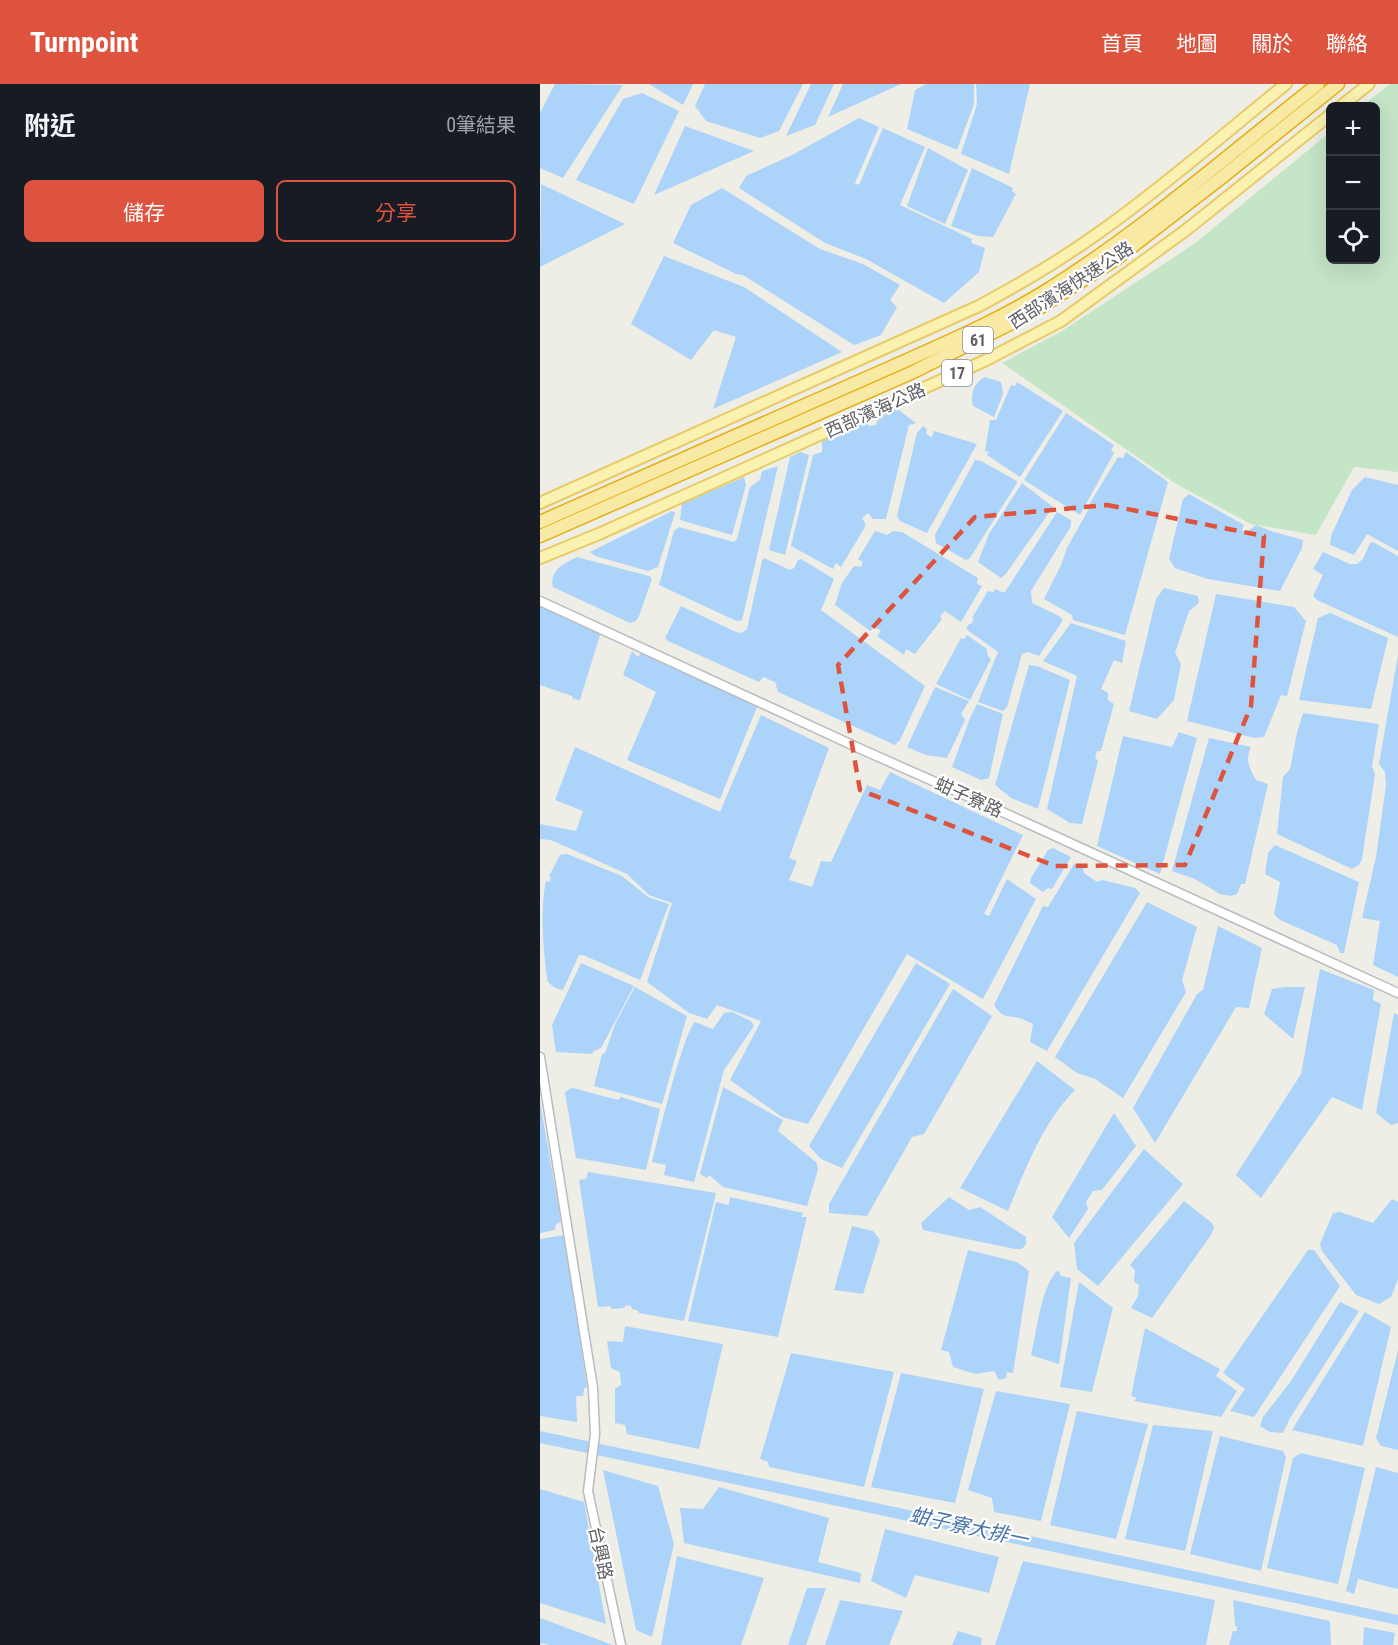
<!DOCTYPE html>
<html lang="zh-TW">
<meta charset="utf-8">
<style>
:root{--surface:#171b24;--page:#20242c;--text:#f1f3f6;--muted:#9ea1a6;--line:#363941;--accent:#de533d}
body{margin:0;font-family:"Roboto Condensed","Noto Sans TC",sans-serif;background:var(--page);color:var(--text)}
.controls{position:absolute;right:18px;top:18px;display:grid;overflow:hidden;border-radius:9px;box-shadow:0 6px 24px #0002}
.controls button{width:54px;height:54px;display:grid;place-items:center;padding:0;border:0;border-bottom:2px solid var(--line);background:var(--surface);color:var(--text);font:30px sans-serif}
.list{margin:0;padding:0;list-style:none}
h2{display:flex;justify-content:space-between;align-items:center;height:78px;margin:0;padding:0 24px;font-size:26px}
h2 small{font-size:20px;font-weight:400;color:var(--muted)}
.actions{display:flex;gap:12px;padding:18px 24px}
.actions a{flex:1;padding:14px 0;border:2px solid var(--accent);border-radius:9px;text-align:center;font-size:21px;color:var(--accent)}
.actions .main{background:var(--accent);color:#fff}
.icon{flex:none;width:33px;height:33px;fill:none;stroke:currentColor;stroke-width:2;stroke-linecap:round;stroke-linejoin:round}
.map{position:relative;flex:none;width:858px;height:1561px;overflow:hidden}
header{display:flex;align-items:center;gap:36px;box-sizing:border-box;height:84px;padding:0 30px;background:var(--accent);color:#fff}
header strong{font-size:28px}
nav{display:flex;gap:33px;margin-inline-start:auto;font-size:21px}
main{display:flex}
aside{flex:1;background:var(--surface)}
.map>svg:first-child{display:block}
</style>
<header>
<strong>Turnpoint</strong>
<nav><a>首頁</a><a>地圖</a><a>關於</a><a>聯絡</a></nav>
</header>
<main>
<aside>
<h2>附近<small>0筆結果</small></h2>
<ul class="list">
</ul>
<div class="actions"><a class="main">儲存</a><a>分享</a></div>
</aside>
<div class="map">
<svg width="858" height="1561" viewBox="0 0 858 1561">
<rect width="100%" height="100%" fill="#efeee6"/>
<!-- green -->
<path fill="#c5e5c7" d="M 850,0 L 858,0 L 858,388 L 814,383 L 776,451 L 711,440 L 636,400 L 462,279 L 522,247 L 654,160 L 790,48 L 790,176 L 836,176 L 836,22 L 822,22 Z"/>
<!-- water -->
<g fill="#acd3f9">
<path d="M 15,0 L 83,1 L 23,94 L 0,84 L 0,29 Z"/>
<path d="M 109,0 L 153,0 L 143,21 Z"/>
<path d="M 165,0 L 263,0 L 239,47 L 220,54 L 166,37 L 155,22 Z"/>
<path d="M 271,0 L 294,0 L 275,41 L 246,52 Z"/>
<path d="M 303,0 L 361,0 L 288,33 Z"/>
<path d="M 386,0 L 434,0 L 434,20 L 417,66 L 367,45 L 375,6 Z"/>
<path d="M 436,0 L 490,0 L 469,90 L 421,70 L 437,20 Z"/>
<path d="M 102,9 L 139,27 L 94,120 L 36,96 L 83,15 Z"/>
<path d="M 319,34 L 339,43 L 315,99 L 300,93 L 319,101 L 343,44 L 385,63 L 360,121 L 432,155 L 431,159 L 445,164 L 439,188 L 404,219 L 326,175 L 285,159 L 199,104 L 206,92 L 252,71 Z"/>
<path d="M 145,42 L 214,67 L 114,111 Z"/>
<path d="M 388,64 L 428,86 L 405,140 L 367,122 Z"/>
<path d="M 432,84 L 473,104 L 472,107 L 476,110 L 453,153 L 438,152 L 411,142 Z"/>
<path d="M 1,100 L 85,140 L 0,183 Z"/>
<path d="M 182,104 L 280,165 L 323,180 L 360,201 L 350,216 L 357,223 L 341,251 L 314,261 L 203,191 L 196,190 L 133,159 L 151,121 Z"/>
<path d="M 124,172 L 204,203 L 302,268 L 173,325 L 196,253 L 174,246 L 151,276 L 91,240 Z"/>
<path d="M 445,293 L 461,298 L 463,310 L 454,333 L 433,322 C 430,311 434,298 445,293 Z"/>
<path d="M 477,298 L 523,327 L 480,393 L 447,371 L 449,368 L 445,367 L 450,336 L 456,336 L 471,301 L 475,302 Z"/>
<path d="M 352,321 L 376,339 L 369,341 L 346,435 L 333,435 L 328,429 L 322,434 L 326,441 L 301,483 L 296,479 L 293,485 L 251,462 L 273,371 L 282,368 L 282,354 L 327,336 L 329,342 L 336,341 L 339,331 Z"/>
<path d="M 526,329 L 574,361 L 571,366 L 574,369 L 540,431 L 484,396 Z"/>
<path d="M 383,342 L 387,345 L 386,350 L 392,353 L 394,347 L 437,360 L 387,449 L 360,437 L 357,432 L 377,349 Z"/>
<path d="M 260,368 L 269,371 L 245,471 L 229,466 L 250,373 Z"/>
<path d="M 586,368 L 628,398 L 585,551 L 533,536 L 532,531 L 504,515 L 521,481 L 527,464 L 551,421 L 550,419 L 578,373 L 583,374 Z"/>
<path d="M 435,376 L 441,377 L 477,397 L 477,399 L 430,474 L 426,476 L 396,459 L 395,451 Z"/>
<path d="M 238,382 L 202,536 L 197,537 L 190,534 L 119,501 L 134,447 L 139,443 L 194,458 L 197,455 L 210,403 L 220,396 L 222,387 Z"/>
<path d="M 204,393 L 206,401 L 192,451 L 140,436 L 142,420 Z"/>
<path d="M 825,393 L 858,401 L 858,467 L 827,450 L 814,471 L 790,461 L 791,452 L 812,406 Z"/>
<path d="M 482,399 L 513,423 L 465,491 L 461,494 L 438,478 L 449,450 Z"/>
<path d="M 649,410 L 704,441 L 702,446 L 706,449 L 716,441 L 731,447 L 763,456 L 762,464 L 740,507 L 668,495 L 635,484 L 629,475 L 643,415 Z"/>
<path d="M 132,427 L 135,429 L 118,483 L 108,487 L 55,472 L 50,468 Z"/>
<path d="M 517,428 L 531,436 L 531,442 L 491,507 L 492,519 L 519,532 L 523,536 L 499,572 L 488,568 L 482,570 L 467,623 L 463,627 L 438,618 L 458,568 L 426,545 L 429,540 L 431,540 L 434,535 L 432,534 L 448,507 L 453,508 L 455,505 L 462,508 L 465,508 Z"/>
<path d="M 335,447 L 347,451 L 353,447 L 362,448 L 438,494 L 437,500 L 442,502 L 421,538 L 405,527 L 400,532 L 402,535 L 375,570 L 366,565 L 364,571 L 337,552 L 341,547 L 335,543 L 330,547 L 295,521 L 302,499 L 314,482 L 321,483 L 323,478 L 318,475 Z"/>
<path d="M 833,458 L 858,472 L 858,553 L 777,516 L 773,512 L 783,491 L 773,485 L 783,468 L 810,480 L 817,480 L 823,475 L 830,459 Z"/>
<path d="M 37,473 L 109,492 L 112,495 L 99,532 L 96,537 L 90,539 L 13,503 C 9,486 24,480 37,473 Z"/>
<path d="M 224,474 L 250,486 L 254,484 L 258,476 L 261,475 L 294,495 L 281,526 L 385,602 L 360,656 L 355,661 L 238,608 L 235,598 L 223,593 L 219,598 L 128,557 L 125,554 L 141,522 L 196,548 L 202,549 L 207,545 L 222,477 Z"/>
<path d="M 624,504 L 658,512 L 659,519 L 649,527 L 635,569 L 641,580 L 634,616 L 617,635 L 589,627 L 616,515 Z"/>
<path d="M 676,510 L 754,523 L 766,537 L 747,612 L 741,611 L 724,653 L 714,654 L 647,637 Z"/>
<path d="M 0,522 L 61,548 L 40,616 L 33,615 L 32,612 L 0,601 Z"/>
<path d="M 790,529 L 848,554 L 831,625 L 759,616 L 778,534 Z"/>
<path d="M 531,539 L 586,557 L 582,579 L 574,576 L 561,605 L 568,609 L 568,616 L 574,620 L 561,667 L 557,667 L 555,674 L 558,677 L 542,740 L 530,739 L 507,725 L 537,592 L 503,577 Z"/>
<path d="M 427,551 L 447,565 L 448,572 L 451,575 L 430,616 L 396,600 L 421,554 L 424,555 Z"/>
<path d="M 92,567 L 98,573 L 102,567 L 217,623 L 180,715 L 87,676 L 116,608 L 83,591 Z"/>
<path d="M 858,571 L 858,893 L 833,881 L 840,837 L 822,834 L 836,773 L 846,701 L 845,688 L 839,680 Z"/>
<path d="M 489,581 L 497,582 L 530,596 L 498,725 L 471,714 L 455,701 Z"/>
<path d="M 395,603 L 429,617 L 421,630 L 425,636 L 407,674 L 386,671 L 367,663 Z"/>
<path d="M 437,620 L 463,630 L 449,694 L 441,696 L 412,683 L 430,634 Z"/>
<path d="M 763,629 L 839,640 L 832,682 L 835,690 L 822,775 L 819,781 L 812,785 L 737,750 L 743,693 L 750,685 L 757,649 Z"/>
<path d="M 221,631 L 289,664 L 249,774 L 257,777 L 249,796 L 272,803 L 281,777 L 291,778 L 327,701 L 340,706 L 350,688 L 483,751 L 444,830 L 449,832 L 467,795 L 496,815 L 443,915 L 367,870 L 268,1040 L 242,1033 L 190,996 L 221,937 L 177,921 L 167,935 L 149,929 L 107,898 L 132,819 L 109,811 L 87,790 L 11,756 L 0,755 L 0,740 L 36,747 L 43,727 L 15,716 L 35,663 L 180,728 Z"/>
<path d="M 639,648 L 657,654 L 620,790 L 557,762 L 583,652 L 632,663 Z"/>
<path d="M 669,654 L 711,663 C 705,676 709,683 716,696 L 728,700 L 705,800 L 701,800 L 697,810 L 691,812 L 680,810 L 655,795 L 632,787 Z"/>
<path d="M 735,761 L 819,798 L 804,869 L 800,869 L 797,861 L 740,836 L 734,830 L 740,798 L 725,790 L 728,769 Z"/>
<path d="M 513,764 L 531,773 L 512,805 L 508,804 L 503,808 L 490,799 L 491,794 L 508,766 Z"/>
<path d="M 27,770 L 82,792 L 108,813 L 129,820 L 100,896 L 43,871 L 39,871 L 23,906 L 15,904 L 8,898 C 3,870 0,823 6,797 L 9,798 L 11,794 L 9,792 L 20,771 Z"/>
<path d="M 534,780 L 543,784 L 544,789 L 557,798 L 562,796 L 595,804 L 600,809 L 507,967 L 490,958 L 493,940 C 489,938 483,935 479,934 C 466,931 463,935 454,921 L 503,822 L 508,823 Z"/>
<path d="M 607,818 L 657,843 L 642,896 L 646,908 L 583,1014 L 555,995 L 537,989 L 515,973 Z"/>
<path d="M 678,842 L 722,864 L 709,924 L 696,923 L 615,1059 L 593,1024 L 657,910 L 663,906 Z"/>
<path d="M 41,879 L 94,902 L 61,964 L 54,967 L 52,970 L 16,968 L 12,941 Z"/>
<path d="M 376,879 L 410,900 L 302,1084 L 281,1075 L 269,1062 Z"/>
<path d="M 780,885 L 834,906 L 833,916 L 841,920 L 822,1026 L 792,1013 L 721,1114 L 696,1091 L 761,990 Z"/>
<path d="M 95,903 L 147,932 L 122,1020 L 54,1002 L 62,970 L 65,969 L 76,938 Z"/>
<path d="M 744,903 L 765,903 L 753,955 L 724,930 L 732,905 Z"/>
<path d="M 413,905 L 452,932 L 384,1050 L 372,1053 L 327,1132 L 289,1129 L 289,1120 Z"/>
<path d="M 192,928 L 211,937 L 214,942 L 184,986 L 154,1098 L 124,1091 L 126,1081 L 112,1078 C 118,1055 143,949 155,938 L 173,945 L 184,929 Z"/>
<path d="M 854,929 L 858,931 L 858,1039 L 851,1041 L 836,1029 Z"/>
<path d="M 497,977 L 535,1006 C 503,1038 485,1086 468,1127 L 420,1104 Z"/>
<path d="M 183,1003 L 243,1036 L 238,1047 L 277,1079 L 278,1086 L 267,1122 L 183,1103 L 169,1091 L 167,1094 L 160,1090 Z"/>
<path d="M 33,1004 L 78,1016 L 81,1013 L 120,1025 L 106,1086 L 36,1074 L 25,1009 L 29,1005 Z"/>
<path d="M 0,1018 L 21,1138 L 16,1140 L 15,1146 L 0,1149 Z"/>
<path d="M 574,1029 L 596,1062 L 562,1106 L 553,1107 L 546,1118 L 548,1125 L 529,1154 L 512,1133 Z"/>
<path d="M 604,1065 L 643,1100 L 558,1202 L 537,1185 L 534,1159 Z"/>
<path d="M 48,1088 L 176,1109 L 144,1237 L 99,1229 L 97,1226 L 92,1225 L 91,1222 L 86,1221 L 84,1224 L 72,1225 L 70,1222 L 58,1223 L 39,1096 L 46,1095 Z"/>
<path d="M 190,1113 L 263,1129 L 261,1133 L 267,1133 L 238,1253 L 148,1237 L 176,1118 L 189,1121 Z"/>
<path d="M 409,1113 L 429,1126 L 440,1123 L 486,1153 L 486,1160 L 482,1165 L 475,1165 L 383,1146 L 381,1139 Z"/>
<path d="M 852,1115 L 858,1118 L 858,1195 L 851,1213 L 839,1220 L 816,1211 L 782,1167 L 780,1160 L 793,1129 L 800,1128 L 833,1139 Z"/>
<path d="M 644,1117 L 672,1139 L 674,1143 L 671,1151 L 612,1234 L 591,1224 L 598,1212 L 599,1201 L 594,1197 L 595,1186 L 590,1181 Z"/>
<path d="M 312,1142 L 333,1147 L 340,1156 L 323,1210 L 294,1206 Z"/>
<path d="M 24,1151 L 47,1303 L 44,1305 L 43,1312 L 36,1312 L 37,1338 L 0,1332 L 0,1155 Z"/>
<path d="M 428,1166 L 477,1178 L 489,1187 L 473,1289 L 467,1288 L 466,1294 L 459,1296 L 454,1287 L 435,1290 L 413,1283 L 409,1268 L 401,1266 Z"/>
<path d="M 768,1166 L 774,1166 L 800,1202 L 714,1333 L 690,1327 L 705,1305 L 683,1289 Z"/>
<path d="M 518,1186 L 521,1192 L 531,1194 L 519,1280 L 491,1271 C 497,1247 501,1202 518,1186 Z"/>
<path d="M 539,1198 L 573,1224 L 552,1308 L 520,1303 Z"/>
<path d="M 800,1218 L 819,1227 L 750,1334 L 743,1349 L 730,1348 L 720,1342 L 723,1333 L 751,1297 Z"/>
<path d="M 825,1228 L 851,1243 L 823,1362 L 752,1346 Z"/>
<path d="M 85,1242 L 183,1260 L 159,1365 L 87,1350 L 85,1341 L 75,1339 L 75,1305 L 81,1301 L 80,1288 L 71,1284 L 67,1257 L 83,1258 Z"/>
<path d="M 605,1244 L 680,1285 L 676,1292 L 697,1307 L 681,1333 L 594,1317 L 597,1314 L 591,1312 Z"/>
<path d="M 858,1266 L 858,1366 L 841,1362 L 836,1354 Z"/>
<path d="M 251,1269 L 354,1288 L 324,1403 L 229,1383 L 228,1378 L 220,1375 Z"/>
<path d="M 361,1289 L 444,1305 L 415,1419 L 331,1403 Z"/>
<path d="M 456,1307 L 530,1320 L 501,1437 L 454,1428 L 452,1414 L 428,1406 Z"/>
<path d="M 537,1327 L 608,1340 L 576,1455 L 510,1441 Z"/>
<path d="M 613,1341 L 673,1347 L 645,1467 L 585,1455 Z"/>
<path d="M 0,1347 L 858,1531 L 858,1541 L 0,1359 Z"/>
<path d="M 680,1352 L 743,1367 L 746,1373 L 721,1487 L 650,1470 Z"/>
<path d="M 761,1369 L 825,1384 L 798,1500 L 727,1484 L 753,1374 Z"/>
<path d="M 836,1383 L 858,1389 L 858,1505 L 818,1495 L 814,1510 L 806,1507 Z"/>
<path d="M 63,1386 L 118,1402 L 134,1460 L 112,1553 L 96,1546 Z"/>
<path d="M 179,1403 L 289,1434 L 278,1478 L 321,1489 L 320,1499 L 144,1459 L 140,1424 L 163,1425 Z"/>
<path d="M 0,1405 L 44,1418 L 66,1540 L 0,1519 Z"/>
<path d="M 345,1445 L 459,1473 L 449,1509 L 375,1491 L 366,1514 L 331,1497 Z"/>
<path d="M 137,1472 L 224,1494 L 201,1561 L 121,1561 Z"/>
<path d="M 483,1477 L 675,1516 L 666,1561 L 455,1561 Z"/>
<path d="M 267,1504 L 286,1504 L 266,1561 L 248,1561 Z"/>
<path d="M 300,1516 L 363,1527 L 349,1561 L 285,1561 Z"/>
<path d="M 693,1516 L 790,1537 L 791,1561 L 689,1561 L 693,1547 L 697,1547 L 697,1543 L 695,1542 Z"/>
<path d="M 0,1534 L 73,1561 L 9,1561 L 1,1559 L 0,1561 Z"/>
<path d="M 824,1543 L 855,1549 L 853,1561 L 823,1561 Z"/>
<path d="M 418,1547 L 442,1554 L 441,1561 L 412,1561 Z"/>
</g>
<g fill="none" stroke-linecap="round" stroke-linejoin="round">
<defs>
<g id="tertiary">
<path d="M 0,517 L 323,666 L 456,725 L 858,909"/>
<path d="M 0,973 L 53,1304 L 55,1350 L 48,1407 L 81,1561"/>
</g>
<g id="primary">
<path d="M 801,22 L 829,0"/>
<path d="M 0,419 L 439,222 C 482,199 524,174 564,145 C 627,100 686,48 746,0"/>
<path d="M 0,474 L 61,449 L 444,277 L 521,237 L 646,146 L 790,31"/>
</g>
<g id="trunk">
<path d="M 0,438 L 365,277 C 412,256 460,235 504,208 C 602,147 688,71 778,0"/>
<path d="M 0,452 L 371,289 L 490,230 L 576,175 L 681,94 L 798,0"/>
</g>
</defs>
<!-- tertiary casing -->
<use href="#tertiary" stroke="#b8bbbf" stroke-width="11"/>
<!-- primary casing -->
<use href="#primary" stroke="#e8cb66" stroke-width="14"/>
<!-- trunk casing -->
<use href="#trunk" stroke="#e5af10" stroke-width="15"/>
<!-- tertiary -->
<use href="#tertiary" stroke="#fff" stroke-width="8"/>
<!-- primary -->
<use href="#primary" stroke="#faf2b1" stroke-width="10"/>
<!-- trunk -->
<use href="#trunk" stroke="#f8eaa4" stroke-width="12"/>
</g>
<!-- marked area -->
<path fill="none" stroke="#de533d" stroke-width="4.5" stroke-dasharray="12 8" stroke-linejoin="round" d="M 567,421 L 724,452 L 711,622 L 645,781 L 515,782 L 320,706 L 298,581 L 435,433 Z"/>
<g text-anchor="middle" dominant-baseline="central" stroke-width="4.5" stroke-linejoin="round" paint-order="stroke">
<!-- shield labels -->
<g fill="#fff" stroke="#8e9093" stroke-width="1.5">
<rect x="423" y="243" width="30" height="26" rx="4.5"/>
<rect x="402" y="276" width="30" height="26" rx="4.5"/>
</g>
<g font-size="16" font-weight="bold" fill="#5e6165">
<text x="438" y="256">61</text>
<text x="417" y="289">17</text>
</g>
<!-- street labels -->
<g font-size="18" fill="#5e6165" stroke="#fff">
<text transform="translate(531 201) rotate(-33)">西部濱海快速公路</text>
<text transform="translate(335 326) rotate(-24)">西部濱海公路</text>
<text transform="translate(429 713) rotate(24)">蚶子寮路</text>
<text transform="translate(61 1469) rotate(78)">台興路</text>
</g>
<!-- water labels -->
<g font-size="20" font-style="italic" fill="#4973ab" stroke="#fff">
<text transform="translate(429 1443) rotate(12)">蚶子寮大排一</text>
</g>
</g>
</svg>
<div class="controls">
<button>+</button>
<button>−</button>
<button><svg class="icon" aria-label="locate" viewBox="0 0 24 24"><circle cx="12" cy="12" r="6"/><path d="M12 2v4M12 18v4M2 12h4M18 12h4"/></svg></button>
</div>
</div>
</main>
